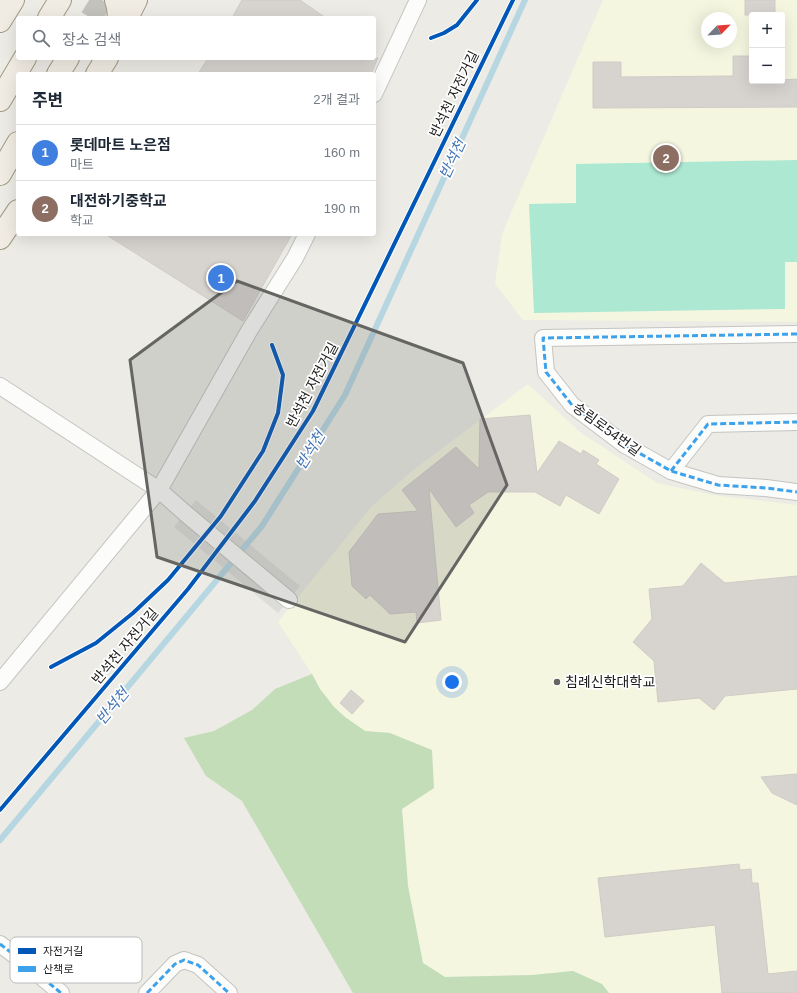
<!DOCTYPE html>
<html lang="ko">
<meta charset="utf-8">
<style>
:root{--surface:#fff;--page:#f6f6f7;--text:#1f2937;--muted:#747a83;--line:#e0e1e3;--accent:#656563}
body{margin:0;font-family:Arial,"Noto Sans KR",sans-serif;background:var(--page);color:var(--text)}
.controls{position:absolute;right:12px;top:12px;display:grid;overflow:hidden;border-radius:4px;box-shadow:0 4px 16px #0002}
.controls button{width:36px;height:36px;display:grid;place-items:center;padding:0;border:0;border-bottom:1px solid var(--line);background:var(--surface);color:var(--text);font:20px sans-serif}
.compass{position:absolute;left:701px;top:12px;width:36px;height:36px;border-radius:50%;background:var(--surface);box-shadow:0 4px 16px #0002;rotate:65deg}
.you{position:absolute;left:452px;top:682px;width:14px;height:14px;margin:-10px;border:3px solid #fff;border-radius:50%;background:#1a73e8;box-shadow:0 0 0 6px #1a73e833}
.badge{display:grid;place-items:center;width:26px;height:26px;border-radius:50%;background:var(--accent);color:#fff;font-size:13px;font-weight:700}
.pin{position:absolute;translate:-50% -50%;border:2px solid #fff;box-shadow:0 1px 4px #0006}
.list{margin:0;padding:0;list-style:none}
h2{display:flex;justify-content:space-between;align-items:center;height:52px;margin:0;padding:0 16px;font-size:17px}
h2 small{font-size:13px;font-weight:400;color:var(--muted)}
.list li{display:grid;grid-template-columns:26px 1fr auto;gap:12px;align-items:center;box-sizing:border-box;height:56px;padding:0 16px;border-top:1px solid var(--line)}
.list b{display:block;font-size:15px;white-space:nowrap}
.list p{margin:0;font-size:13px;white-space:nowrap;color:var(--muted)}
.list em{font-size:13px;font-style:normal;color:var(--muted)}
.icon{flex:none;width:22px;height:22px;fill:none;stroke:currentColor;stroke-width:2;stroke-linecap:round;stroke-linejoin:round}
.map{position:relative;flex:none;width:797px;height:993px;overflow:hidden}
.search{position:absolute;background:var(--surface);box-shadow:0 4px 16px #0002;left:16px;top:16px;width:360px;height:44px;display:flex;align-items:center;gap:10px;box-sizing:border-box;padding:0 14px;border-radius:4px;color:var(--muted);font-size:15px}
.panel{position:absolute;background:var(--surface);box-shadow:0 4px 16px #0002;left:16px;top:72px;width:360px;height:164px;border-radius:4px}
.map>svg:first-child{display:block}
</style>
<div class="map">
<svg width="797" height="993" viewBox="0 0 797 993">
<rect width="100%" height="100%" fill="#ecebe5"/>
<!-- education -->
<g fill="#f5f6e0" fill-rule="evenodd">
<path d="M 603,0 L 797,0 L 797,322 L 523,320 L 495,284 L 502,234 ZM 752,15 L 782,15 L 782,81 L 752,81 ZM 707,18 L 731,18 L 731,42 L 707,42 Z"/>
<path d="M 528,384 L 580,432 L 657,483 L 713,495 L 797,505 L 797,993 L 609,993 L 602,984 L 573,971 L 532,975 L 445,977 L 423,963 L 408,886 L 402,809 L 434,788 L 390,733 L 365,731 L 345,717 L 334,707 L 320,689 L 312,674 L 278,622 L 371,507 L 411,472 Z"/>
</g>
<!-- forest -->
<path fill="#c3ddb8" d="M 312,674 L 320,689 L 334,707 L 345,717 L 365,731 L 390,733 L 432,750 L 434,788 L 402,809 L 408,886 L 423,963 L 445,977 L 532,975 L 573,971 L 602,984 L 609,993 L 353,993 L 242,801 L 206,776 L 184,738 L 214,731 L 252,710 L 275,689 Z"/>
<!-- pitch -->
<path fill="#ade8d2" d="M 797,160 L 797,262 L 785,262 L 785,309 L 534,313 L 529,204 L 576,203 L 576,164 Z"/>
<!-- pier -->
<path fill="#dcdcd9" d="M 196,500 L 300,586 L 278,613 L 174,527 Z"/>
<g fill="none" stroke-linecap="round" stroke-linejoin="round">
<!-- stream -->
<path stroke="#b6d7e2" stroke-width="6" d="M 0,840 L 262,526 L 345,395 L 525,0"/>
</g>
<!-- building -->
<g fill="#d7d4d0" stroke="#cfccc6">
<path d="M 242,0 L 300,0 L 326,18 L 232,18 Z"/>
<rect x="745" y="0" width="30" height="15"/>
<path d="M 733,56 L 752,56 L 752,81 L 782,81 L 782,80 L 797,79 L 797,107 L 593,108 L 593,62 L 621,62 L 621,77 L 733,76 Z"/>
<path d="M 208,58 L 378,58 L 371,74 L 198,74 Z"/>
<path d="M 105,234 L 292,234 L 243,321 Z"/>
<path d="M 530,415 L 537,473 L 559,441 L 581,454 L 583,450 L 599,460 L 596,464 L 619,479 L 599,514 L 566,495 L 560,506 L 535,492 L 488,492 L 469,505 L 474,513 L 456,527 L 429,489 L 441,620 L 417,623 L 416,612 L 390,614 L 370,595 L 366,599 L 352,586 L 349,552 L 378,514 L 418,511 L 402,490 L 456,447 L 479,469 L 480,419 Z"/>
<path d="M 701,563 L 725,583 L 797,576 L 797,689 L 725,696 L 714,710 L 699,698 L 658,702 L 654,661 L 633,642 L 652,619 L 649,589 L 683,586 Z"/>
<path d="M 351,690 L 364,701 L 352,714 L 340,703 Z"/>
<path d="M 797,774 L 797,805 L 772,793 L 761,777 Z"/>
<path d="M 739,864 L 740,870 L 751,869 L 752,883 L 758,883 L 768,974 L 797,971 L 797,993 L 722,993 L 715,925 L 605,937 L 598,878 Z"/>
</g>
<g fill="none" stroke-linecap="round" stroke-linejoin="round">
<!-- primary-tunnel -->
<path stroke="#c3c2bd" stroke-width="22" stroke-dasharray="22 11" stroke-linecap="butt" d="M 91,18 L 102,0"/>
<defs>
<g id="minor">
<path d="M 374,94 L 418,0"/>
<path d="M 797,334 L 543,338 L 546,372 L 572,405 L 625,445 L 671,471 L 718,485 L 766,488 L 797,492"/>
<path d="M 0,386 L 159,490 L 185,513 L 289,600"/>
<path d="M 671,471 L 708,424 L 797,422"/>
<path d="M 0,682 L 159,490 L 249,331 L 295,258 L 307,234"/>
<path d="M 0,944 L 26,964 L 61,993"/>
<path d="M 147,993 L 175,964 L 184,960 L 198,965 L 229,993"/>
</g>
<g id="primary">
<path d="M 116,0 L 118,7 L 119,18"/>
<path d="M 49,18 L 60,0"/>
<path d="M 127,18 L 136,0"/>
<path d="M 0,21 L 13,0"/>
<path d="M 58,74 L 68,58"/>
<path d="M 97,74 L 107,58"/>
<path d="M 0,100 L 25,58"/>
<path d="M 0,174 L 18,143"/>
<path d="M 0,238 L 18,211"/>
</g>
</defs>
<!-- minor casing -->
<use href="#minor" stroke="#c4c4c1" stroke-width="18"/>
<!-- primary casing -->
<use href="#primary" stroke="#a29a82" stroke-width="24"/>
<!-- minor -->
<use href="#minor" stroke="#fcfcfb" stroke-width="16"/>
<!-- primary -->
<use href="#primary" stroke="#f1ece3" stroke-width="22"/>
<!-- quiet -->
<g stroke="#3da2ea" stroke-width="3" stroke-dasharray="6 3" stroke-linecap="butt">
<path d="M 797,334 L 543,338 L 546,372 L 572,405 L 625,445 L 671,471 L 718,485 L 766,488 L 797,492"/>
<path d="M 671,471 L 708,424 L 797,422"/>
<path d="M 0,944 L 26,964 L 61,993"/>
<path d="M 147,993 L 175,964 L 184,960 L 198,965 L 229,993"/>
</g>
<defs>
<g id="cycleway">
<path d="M 431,38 L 444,33 L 457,25 L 477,0"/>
<path d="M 51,667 L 96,643 L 133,613 L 168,580 L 221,516 L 263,451 L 278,413 L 283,375 L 272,345"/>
<path d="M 0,810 L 188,589 L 255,501 L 313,411 L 513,0"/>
</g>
</defs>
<!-- cycleway casing -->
<use href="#cycleway" stroke="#fff" stroke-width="6"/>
<!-- cycleway -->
<use href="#cycleway" stroke="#0057b8" stroke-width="4"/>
</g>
<!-- marked area -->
<path fill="#656563" fill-opacity="0.2" stroke="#656563" stroke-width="3" stroke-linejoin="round" d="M 237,281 L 463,363 L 507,485 L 405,642 L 157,557 L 130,360 Z"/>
<!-- markers -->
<circle fill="#656563" stroke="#fff" stroke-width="1.5" cx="557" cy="682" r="4"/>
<g text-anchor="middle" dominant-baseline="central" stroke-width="3.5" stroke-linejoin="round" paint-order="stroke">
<!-- street labels -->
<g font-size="14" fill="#1d1d1d" stroke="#fff">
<text transform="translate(454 94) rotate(-64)">반석천 자전거길</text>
<text transform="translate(312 385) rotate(-62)">반석천 자전거길</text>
<text transform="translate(607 429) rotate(36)">송림로54번길</text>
<text transform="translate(125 646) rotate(-50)">반석천 자전거길</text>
</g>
<!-- poi labels -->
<g font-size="14" fill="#1d1d1d" stroke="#fff" text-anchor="start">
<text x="565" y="682">침례신학대학교</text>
</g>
<!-- water labels -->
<g font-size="15" font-style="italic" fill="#4274b5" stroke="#fff">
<text transform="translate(452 159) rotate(-65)">반석천</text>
<text transform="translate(310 450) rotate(-58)">반석천</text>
<text transform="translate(112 706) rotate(-50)">반석천</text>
</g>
</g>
<!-- legend -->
<rect x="10" y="937" width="132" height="46" rx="6" fill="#fff" stroke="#bbb" stroke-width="1"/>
<rect x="18" y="948" width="18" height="6" fill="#0057b8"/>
<rect x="18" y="966" width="18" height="6" fill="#3da2ea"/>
<g font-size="11" fill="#1d1d1d">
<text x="43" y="955">자전거길</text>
<text x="43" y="973">산책로</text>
</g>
</svg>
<div class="controls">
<button>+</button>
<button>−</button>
</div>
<svg class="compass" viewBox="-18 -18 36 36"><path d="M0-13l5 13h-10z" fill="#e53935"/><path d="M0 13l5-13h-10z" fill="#747a83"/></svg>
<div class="you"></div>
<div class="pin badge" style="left:221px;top:278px;background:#3f7fe0">1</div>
<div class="pin badge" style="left:666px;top:158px;background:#8d6e63">2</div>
<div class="search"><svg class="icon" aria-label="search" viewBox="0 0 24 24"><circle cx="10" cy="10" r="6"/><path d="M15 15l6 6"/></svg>장소 검색</div>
<section class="panel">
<h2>주변<small>2개 결과</small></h2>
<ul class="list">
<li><span class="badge" style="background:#3f7fe0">1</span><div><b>롯데마트 노은점</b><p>마트</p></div><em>160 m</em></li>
<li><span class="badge" style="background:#8d6e63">2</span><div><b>대전하기중학교</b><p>학교</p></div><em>190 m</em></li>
</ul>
</section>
</div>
